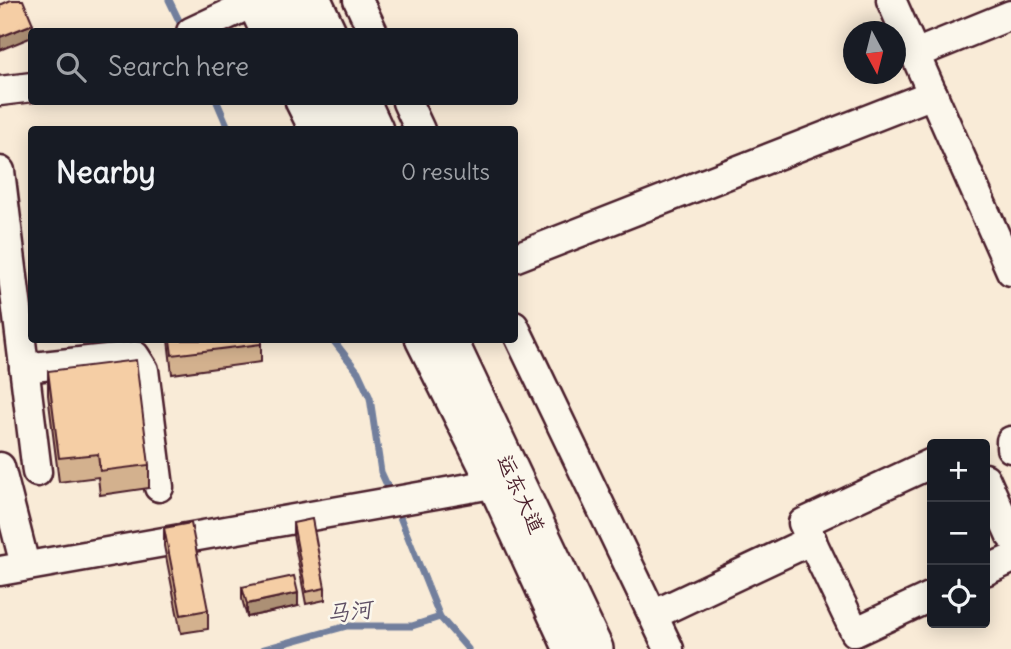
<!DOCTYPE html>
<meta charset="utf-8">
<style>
:root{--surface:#171b24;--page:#20242c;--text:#f1f3f6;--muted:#9ea1a6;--line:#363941}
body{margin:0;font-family:Delius,"LXGW WenKai TC",sans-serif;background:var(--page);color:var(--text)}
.controls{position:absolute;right:21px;bottom:21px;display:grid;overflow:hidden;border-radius:7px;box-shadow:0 4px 18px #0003}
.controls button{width:63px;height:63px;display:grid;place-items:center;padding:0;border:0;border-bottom:2px solid var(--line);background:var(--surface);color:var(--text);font:35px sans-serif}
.compass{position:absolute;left:843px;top:21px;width:63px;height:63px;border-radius:50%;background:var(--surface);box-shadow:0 4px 18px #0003;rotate:173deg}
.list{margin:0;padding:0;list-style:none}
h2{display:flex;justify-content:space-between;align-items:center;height:91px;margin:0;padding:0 28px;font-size:30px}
h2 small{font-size:23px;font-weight:400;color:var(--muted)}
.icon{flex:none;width:38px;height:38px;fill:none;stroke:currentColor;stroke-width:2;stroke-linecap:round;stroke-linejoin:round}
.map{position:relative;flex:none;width:1011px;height:649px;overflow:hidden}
.search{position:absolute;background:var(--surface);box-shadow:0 4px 18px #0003;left:28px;top:28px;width:490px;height:77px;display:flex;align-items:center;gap:18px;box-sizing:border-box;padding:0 24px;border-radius:7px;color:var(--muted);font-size:26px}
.panel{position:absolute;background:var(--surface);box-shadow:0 4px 18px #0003;left:28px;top:126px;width:490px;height:217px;border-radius:7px}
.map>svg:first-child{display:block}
</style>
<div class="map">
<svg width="1011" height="649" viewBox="0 0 1011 649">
<rect width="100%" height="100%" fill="#f9ebd7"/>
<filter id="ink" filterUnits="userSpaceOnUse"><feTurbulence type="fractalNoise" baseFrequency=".0143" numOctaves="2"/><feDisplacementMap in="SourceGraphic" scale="14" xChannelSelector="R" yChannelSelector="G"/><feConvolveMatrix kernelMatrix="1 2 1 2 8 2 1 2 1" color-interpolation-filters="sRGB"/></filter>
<g filter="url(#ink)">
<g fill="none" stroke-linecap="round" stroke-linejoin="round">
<!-- stream -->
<g stroke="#727f9d" stroke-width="7">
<path d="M 169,0 L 184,31"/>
<path d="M 217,102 L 229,130"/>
<path d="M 333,340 L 358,372 L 370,398 L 381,472 L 392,496"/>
<path d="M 396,507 L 440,617 L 468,649"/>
<path d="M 264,649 L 347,626 L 412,626 L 440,617"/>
</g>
<defs>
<g id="minor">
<path d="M 250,0 L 265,32"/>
<path d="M 358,0 L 373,32"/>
<path d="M 891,0 L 1011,271"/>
<path d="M 191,32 L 259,0"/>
<path d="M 915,54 L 1011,15"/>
<path d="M 0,91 L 32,87"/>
<path d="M 300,102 L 314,130"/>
<path d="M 407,102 L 420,130"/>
<path d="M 0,171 L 37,472"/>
<path d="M 514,258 L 933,94"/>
<path d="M 514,326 L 669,649"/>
<path d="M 420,340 L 492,484 L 568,649"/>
<path d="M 24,368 L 135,356 L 144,370 L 159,487"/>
<path d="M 1011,441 L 1011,448"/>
<path d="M 932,463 L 803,523 L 855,632 L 932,596"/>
<path d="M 0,467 L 25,565"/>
<path d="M 985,478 L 1011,536"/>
<path d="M 0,571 L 492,484"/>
<path d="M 985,571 L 1011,559"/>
<path d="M 653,615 L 812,540"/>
</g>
<g id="major">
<path d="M 279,0 L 295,32"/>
<path d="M 312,0 L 327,32"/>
<path d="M 330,102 L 344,130"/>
<path d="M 361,102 L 374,130"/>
<path d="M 448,340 L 594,649"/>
</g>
</defs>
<!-- minor casing -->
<use href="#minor" stroke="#4a1f2b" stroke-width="33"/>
<!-- major casing -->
<use href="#major" stroke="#4a1f2b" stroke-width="42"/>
<!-- minor -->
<use href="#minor" stroke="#fbf7ec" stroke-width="28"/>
<!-- major -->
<use href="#major" stroke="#fbf7ec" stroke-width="37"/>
</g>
<!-- wall -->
<g fill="#d3b18e" stroke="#4a1f2b" stroke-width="2">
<path d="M 168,340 L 261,340 L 261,362 L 172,374 Z"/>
<path d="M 48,371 L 149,465 L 149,488 L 100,495 L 98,477 L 59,482 L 48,395 Z"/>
<path d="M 293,523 L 325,588 L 325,600 L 306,604 L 293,535 Z"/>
<path d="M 164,528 L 208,610 L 208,629 L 181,633 L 164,546 Z"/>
<path d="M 242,587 L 298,606 L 247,617 L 242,599 Z"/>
</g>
<!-- shaded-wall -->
<g fill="#ac9074" stroke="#4a1f2b" stroke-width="2">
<path d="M 33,24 L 32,37 L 0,50 L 0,37 Z"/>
<path d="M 298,593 L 298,606 L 247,617 L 247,604 Z"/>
</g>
<!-- building -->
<g fill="#f5cea5" stroke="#4a1f2b" stroke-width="2">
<path d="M 11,0 L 23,0 L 33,24 L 0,37 L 0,5 Z"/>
<path d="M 170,340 L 261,340 L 261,344 L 172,355 Z"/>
<path d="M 136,360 L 149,465 L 100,471 L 98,454 L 59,458 L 48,371 Z"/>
<path d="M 312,519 L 325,588 L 306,592 L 293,523 Z"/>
<path d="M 191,523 L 208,610 L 181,615 L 164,528 Z"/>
<path d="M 294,576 L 298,593 L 247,604 L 242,587 Z"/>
</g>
</g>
<g text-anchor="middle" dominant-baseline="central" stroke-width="5" stroke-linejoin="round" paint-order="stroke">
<!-- street labels -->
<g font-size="21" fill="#4a1f2b" stroke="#fbf7ec">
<text transform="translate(521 494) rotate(65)">运东大道</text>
</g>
<!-- water labels -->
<g font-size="23" font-style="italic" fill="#5e4f64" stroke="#fbf7ec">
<text transform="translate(349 611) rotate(-7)">马河</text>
</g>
</g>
</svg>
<div class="controls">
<button>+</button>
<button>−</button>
<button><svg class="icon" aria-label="locate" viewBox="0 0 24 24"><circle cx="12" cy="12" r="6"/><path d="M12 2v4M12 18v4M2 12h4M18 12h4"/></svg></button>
</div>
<svg class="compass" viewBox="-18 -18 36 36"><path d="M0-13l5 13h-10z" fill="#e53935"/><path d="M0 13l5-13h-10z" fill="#9ea1a6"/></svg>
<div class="search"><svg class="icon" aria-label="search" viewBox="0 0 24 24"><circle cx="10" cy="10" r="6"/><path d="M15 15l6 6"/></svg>Search here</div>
<section class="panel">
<h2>Nearby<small>0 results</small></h2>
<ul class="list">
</ul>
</section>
</div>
